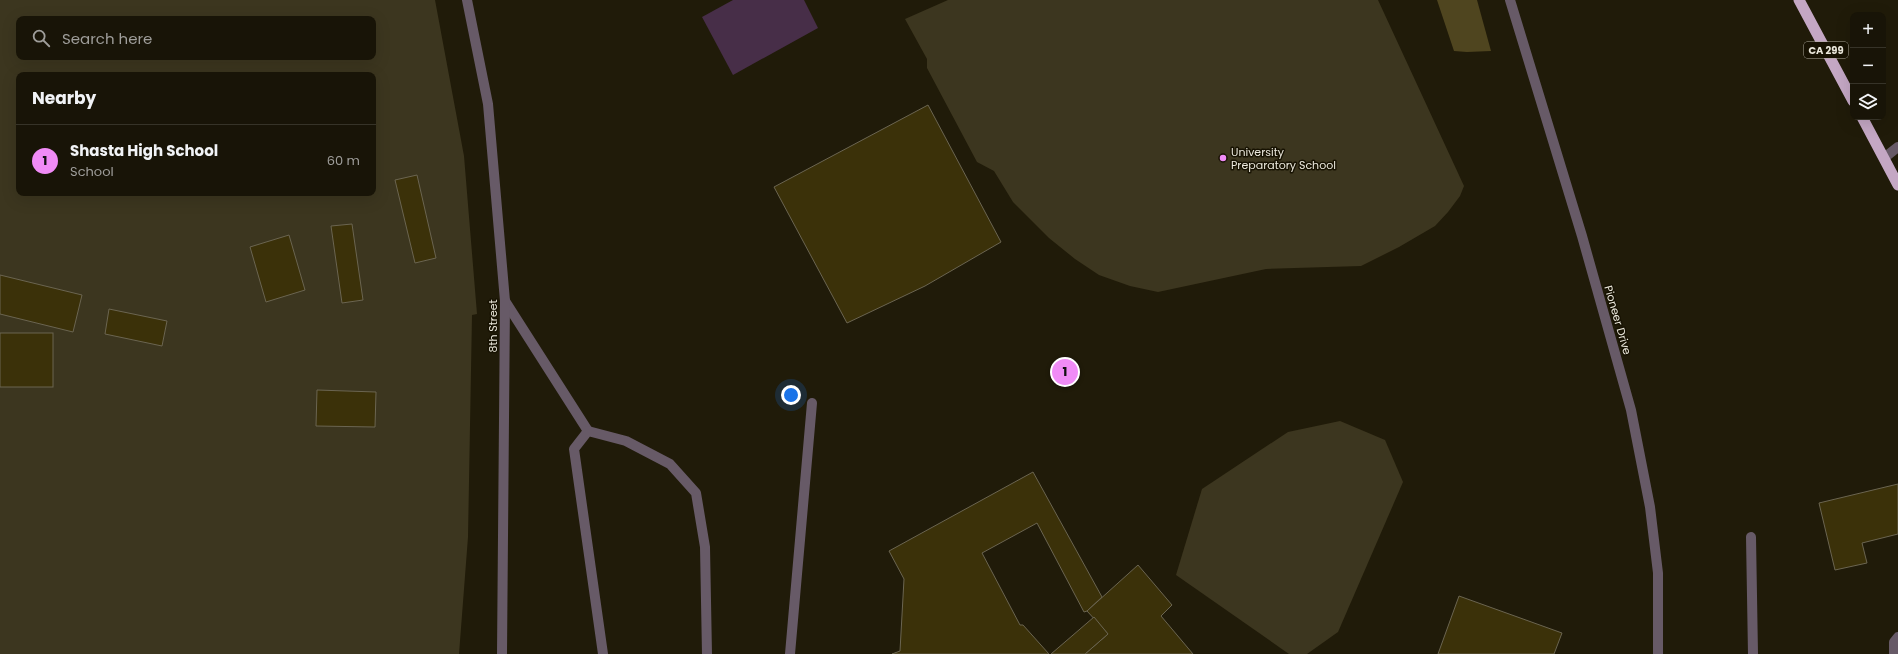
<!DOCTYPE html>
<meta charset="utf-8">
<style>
:root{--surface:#181407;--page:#252115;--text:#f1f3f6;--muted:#9f9e9b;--line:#363328;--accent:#f08bf6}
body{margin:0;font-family:Poppins,sans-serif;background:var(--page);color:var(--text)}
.controls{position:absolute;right:12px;top:12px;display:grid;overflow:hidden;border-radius:8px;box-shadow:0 4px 16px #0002}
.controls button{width:36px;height:36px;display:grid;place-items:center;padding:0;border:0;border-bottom:1px solid var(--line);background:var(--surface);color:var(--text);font:20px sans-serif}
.you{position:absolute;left:791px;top:395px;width:14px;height:14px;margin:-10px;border:3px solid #fff;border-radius:50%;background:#1a73e8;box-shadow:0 0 0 6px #1a73e833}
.badge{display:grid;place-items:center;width:26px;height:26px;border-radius:50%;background:var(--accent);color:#111;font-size:13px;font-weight:700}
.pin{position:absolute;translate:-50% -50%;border:2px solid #fff;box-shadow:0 1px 4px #0006}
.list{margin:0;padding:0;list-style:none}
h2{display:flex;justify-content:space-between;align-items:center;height:52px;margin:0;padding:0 16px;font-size:17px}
h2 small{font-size:13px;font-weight:400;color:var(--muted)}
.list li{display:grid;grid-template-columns:26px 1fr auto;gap:12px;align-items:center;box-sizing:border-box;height:72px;padding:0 16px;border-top:1px solid var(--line)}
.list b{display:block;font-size:15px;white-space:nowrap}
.list p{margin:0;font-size:13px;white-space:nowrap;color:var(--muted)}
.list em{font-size:13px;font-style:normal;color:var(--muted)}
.icon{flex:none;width:22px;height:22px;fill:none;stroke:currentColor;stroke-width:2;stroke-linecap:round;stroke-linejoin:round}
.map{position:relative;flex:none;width:1898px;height:654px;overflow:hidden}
.search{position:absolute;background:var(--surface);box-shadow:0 4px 16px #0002;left:16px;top:16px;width:360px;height:44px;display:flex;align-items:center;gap:10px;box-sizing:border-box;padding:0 14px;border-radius:8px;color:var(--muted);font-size:15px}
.panel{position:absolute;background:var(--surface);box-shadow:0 4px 16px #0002;left:16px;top:72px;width:360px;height:124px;border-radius:8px}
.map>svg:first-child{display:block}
</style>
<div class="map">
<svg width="1898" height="654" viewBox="0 0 1898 654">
<rect width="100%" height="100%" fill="#201b09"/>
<!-- green -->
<g fill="#3c361f" fill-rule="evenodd">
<path d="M 0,0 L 435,0 L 464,156 L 477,314 L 472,315 L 468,537 L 459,654 L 0,654 ZM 19,19 L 373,19 L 373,57 L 19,57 ZM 19,75 L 373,75 L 373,193 L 19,193 Z"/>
<path d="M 948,0 L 1378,0 L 1464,186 L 1460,196 L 1448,212 L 1435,226 L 1399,247 L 1361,266 L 1266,269 L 1158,292 L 1130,286 L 1099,275 L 1075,259 L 1049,238 L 1013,202 L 994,171 L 977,162 L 927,68 L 927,59 L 905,19 Z"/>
<path d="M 1340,421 L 1385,440 L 1403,482 L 1338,632 L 1307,654 L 1289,654 L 1176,575 L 1202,489 L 1288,432 Z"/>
</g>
<!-- forest -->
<path fill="#4f451f" d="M 1437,0 L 1477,0 L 1491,51 L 1467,52 L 1454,51 Z"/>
<!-- water -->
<path fill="#472e48" d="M 733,0 L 804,0 L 818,28 L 733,75 L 702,17 Z"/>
<!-- building -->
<g fill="#3b3109" stroke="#6b6551">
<path d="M 928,105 L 1001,242 L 925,286 L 847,323 L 774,187 Z"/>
<path d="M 417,175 L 436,258 L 415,263 L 395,180 Z"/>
<path d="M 352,224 L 363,300 L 342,303 L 331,226 Z"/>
<path d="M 289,235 L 305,290 L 266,302 L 250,247 Z"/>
<path d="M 0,275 L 82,295 L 73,332 L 0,314 Z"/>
<path d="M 109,309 L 167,321 L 162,346 L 105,334 Z"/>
<rect x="0" y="333" width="53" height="54"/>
<path d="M 317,390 L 376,392 L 375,427 L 316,426 Z"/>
<path d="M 1033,472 L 1102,597 L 1087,611 L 1084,612 L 1037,523 L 982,553 L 1020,625 L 1023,625 L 1049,654 L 892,654 L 900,651 L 904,579 L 889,551 Z"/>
<path d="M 1898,484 L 1898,534 L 1862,543 L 1867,563 L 1835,570 L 1819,503 Z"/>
<path d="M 1138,565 L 1172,605 L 1161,616 L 1193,654 L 1085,654 L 1108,634 L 1087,611 Z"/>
<path d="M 1459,596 L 1562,633 L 1554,654 L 1438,654 Z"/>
<path d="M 1094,617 L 1108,634 L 1085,654 L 1051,654 Z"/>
</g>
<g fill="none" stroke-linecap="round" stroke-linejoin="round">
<!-- service -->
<g stroke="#675a67" stroke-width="10">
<path d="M 505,301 L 588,431"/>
<path d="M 1751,537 L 1753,654"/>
<path d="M 603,654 L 574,449 L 588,431 L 626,441 L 670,464 L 696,493 L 705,547 L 707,654"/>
<path d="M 790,654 L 812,403"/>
<path d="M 1894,654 L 1894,642 L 1898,637"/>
</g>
<!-- minor -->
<g stroke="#675a67" stroke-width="10">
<path d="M 467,0 L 488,104 L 505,301 L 502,654"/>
<path d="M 1510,0 L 1582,236 L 1631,410 L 1650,507 L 1658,573 L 1658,654"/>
<path d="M 1884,158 L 1898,147"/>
</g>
<!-- trunk -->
<g stroke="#c4a7c4" stroke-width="11">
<path d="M 1799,0 L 1853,101"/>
<path d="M 1862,117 L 1898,185"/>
</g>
</g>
<!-- markers -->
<circle fill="#f08bf6" stroke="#171202" stroke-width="1.5" cx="1223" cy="158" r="4"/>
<g text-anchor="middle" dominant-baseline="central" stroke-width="3" stroke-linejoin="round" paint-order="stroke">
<!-- shield labels -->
<rect fill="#171202" stroke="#aba89b" stroke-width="1" x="1804" y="42" width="44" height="16" rx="3"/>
<g font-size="10" font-weight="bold" fill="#ebe8dc">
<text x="1826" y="50">CA 299</text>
</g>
<!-- poi labels -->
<g font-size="11" fill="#ebe8dc" stroke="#171202" text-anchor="start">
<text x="1231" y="152">University<tspan x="1231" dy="13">Preparatory School</tspan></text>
</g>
<!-- street labels -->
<g font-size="11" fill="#ebe8dc" stroke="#171202">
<text transform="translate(1618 320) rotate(74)">Pioneer Drive</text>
<text transform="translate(493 326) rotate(-90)">8th Street</text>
</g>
</g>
</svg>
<div class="controls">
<button>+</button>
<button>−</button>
<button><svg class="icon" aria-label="layers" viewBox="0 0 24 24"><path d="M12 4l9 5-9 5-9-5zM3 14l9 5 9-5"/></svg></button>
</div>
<div class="you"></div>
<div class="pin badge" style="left:1065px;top:372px">1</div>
<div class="search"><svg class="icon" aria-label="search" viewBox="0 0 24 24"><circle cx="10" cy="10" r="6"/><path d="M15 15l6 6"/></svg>Search here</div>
<section class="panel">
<h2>Nearby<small></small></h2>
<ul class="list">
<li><span class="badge">1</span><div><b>Shasta High School</b><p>School</p></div><em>60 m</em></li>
</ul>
</section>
</div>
